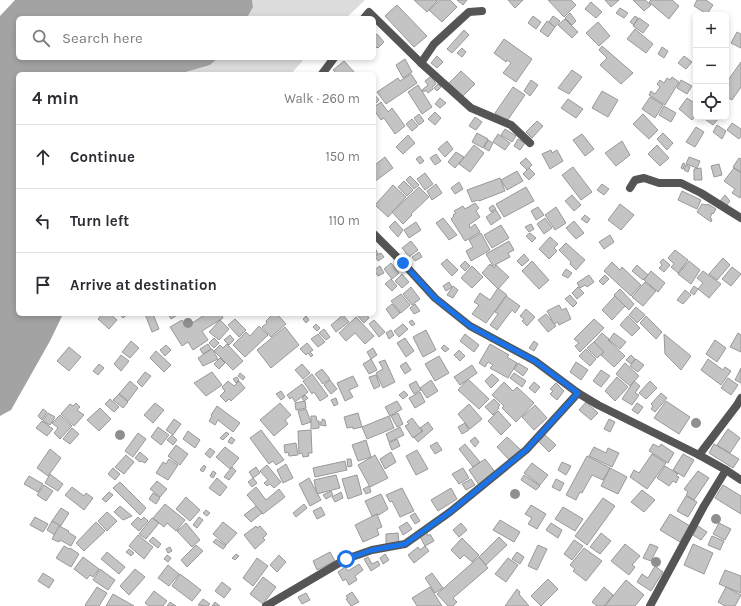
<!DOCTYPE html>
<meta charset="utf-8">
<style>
:root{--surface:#fff;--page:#f7f7f7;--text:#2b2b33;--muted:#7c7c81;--line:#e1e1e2}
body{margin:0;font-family:Karla,sans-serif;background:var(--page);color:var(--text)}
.controls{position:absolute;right:12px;top:12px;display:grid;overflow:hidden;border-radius:6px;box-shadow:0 2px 6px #0003}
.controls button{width:36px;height:36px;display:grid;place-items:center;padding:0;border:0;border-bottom:1px solid var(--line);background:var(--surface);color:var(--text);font:20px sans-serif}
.stop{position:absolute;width:12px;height:12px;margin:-9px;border:3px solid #1a73e8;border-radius:50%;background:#fff}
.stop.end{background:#1a73e8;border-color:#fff;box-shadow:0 1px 4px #0008}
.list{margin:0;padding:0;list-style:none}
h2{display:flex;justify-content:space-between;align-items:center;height:52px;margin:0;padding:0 16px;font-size:17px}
h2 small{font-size:13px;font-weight:400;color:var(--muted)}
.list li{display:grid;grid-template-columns:26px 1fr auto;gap:12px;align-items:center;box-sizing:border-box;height:64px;padding:0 16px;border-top:1px solid var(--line)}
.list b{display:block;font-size:15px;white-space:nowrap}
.list em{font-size:13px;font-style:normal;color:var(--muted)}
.icon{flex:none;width:22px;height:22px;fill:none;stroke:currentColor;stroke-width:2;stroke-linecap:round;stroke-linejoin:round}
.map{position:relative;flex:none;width:741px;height:606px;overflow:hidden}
.search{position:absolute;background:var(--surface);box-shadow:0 2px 6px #0003;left:16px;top:16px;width:360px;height:44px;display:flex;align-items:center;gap:10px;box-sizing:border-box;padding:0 14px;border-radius:6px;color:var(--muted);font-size:15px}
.panel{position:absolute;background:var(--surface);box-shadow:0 2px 6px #0003;left:16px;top:72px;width:360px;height:244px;border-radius:6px}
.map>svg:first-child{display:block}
</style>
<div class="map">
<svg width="741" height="606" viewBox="0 0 741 606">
<rect width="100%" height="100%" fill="#fff"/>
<!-- green -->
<g fill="#dcdcdc">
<path d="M 252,0 L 365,0 L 346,18 L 247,18 L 253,7 Z"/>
<path d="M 218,58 L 305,58 L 291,74 L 179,74 L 210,65 Z"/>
</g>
<!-- water -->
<path fill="#a3a3a3" d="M 15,0 L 252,0 L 253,7 L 247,18 L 18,18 L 18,58 L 218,58 L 210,65 L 179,74 L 18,74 L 18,314 L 63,314 L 50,341 L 11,410 L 0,416 L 0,16 Z"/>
<!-- building -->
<g fill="#c4c4c4" stroke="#999">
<path d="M 414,0 L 438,0 L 427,12 Z"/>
<path d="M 440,0 L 450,0 L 457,7 L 442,22 L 429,10 Z"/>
<path d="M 457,0 L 467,0 L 463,5 Z"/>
<path d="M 508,0 L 523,0 L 515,8 Z"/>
<path d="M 548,0 L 571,0 L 576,5 L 564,17 Z"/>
<path d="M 605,0 L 619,0 L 611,7 Z"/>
<path d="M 633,0 L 645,0 L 651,5 L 644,11 Z"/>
<path d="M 651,0 L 672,0 L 679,6 L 669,19 L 649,2 Z"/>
<path d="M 697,0 L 706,0 L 713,5 L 707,14 L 694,6 Z"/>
<path d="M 591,2 L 602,12 L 596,18 L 585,9 Z"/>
<path d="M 397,5 L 427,36 L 414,47 L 385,16 Z"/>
<path d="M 620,8 L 628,13 L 624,18 L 616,13 Z"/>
<path d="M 570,13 L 576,21 L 572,25 L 565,18 Z"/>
<path d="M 533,16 L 541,22 L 536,29 L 528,23 Z"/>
<path d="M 553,16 L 560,21 L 555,27 L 549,22 Z"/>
<path d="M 635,16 L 638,18 L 634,25 L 630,22 Z"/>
<path d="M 639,18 L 649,25 L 643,33 L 633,26 Z"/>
<path d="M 565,19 L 578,32 L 572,38 L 558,25 Z"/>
<path d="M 547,21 L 555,27 L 548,37 L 540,31 Z"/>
<path d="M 598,22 L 610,36 L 599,46 L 586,33 Z"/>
<path d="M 635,29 L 653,44 L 646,53 L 627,39 Z"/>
<path d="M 464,30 L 469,35 L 452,53 L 447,49 Z"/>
<path d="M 737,32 L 741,34 L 741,48 L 731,43 Z"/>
<path d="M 377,34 L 384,42 L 378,48 L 377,47 L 374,50 L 374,36 Z"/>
<path d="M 504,39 L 532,59 L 516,82 L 503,73 L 511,63 L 507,60 L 506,62 L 494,53 Z"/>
<path d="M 602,46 L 633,73 L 621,84 L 600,65 L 607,58 L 599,50 Z"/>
<path d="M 662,47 L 668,51 L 664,58 L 658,54 Z"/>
<path d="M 462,48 L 466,52 L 462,57 L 457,53 Z"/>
<path d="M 437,56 L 443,62 L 437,68 L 431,63 Z"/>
<path d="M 684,56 L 692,62 L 686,69 L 678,63 Z"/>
<path d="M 405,59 L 412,72 L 403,78 L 396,65 Z"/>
<path d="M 344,61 L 356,74 L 337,74 L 333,70 Z"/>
<path d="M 741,62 L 741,87 L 732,100 L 726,97 L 726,83 Z"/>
<path d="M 572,70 L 582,77 L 569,94 L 558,88 Z"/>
<path d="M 461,71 L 475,84 L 462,97 L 448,84 Z"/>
<path d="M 411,74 L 417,83 L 386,104 L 377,92 L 398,78 L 400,81 Z"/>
<path d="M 431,76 L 436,84 L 432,87 L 433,89 L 428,93 L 426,90 L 424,92 L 422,90 L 428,85 L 425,81 Z"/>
<path d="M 672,77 L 679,82 L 665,105 L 649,95 L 651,91 L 655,94 L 660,87 L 657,84 L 660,80 L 664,83 L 667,78 L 670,80 Z"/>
<path d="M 531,80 L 538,85 L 530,96 L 524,91 Z"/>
<path d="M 681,80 L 692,86 L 687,94 L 677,88 Z"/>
<path d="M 438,84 L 441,87 L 437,91 L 434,88 Z"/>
<path d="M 418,85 L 432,107 L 422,114 L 408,92 Z"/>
<path d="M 513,87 L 525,95 L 507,121 L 495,113 Z"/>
<path d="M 602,91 L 618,100 L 608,117 L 592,108 Z"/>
<path d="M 374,94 L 379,100 L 374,105 Z"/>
<path d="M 650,97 L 663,105 L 655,118 L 642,109 Z"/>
<path d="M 440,98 L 446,103 L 440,108 L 435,104 Z"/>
<path d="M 687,98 L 696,104 L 696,115 L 692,120 L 679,109 Z"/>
<path d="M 568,99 L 583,109 L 576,118 L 561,108 Z"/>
<path d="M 381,102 L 388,112 L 392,108 L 405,126 L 395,134 L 384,118 L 381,120 L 374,110 L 374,107 Z"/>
<path d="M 664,106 L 676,113 L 671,122 L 659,115 Z"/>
<path d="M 435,112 L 441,118 L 435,125 L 428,119 Z"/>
<path d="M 419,114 L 424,121 L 419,125 L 414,118 Z"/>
<path d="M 643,114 L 658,130 L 649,139 L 633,124 Z"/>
<path d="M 475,117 L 482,122 L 476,130 L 469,126 Z"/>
<path d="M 702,117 L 720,117 L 713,125 Z"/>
<path d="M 412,119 L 418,126 L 412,131 L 406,124 Z"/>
<path d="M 537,121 L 543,126 L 532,138 L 526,132 Z"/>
<path d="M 732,123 L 741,129 L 741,136 L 739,139 L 727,130 Z"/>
<path d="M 717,125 L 726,131 L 722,139 L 713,132 Z"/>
<path d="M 696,127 L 704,132 L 695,147 L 686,142 Z"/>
<path d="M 505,129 L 516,136 L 512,142 L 501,135 Z"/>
<path d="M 477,133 L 488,139 L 483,148 L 472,142 Z"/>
<path d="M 663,133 L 673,143 L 667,150 L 657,139 Z"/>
<path d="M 498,134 L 510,143 L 505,150 L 493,142 Z"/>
<path d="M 582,134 L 594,149 L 585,156 L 573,140 Z"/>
<path d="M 408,135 L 415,143 L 403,154 L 396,147 Z"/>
<path d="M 518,139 L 525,143 L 520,150 L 514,146 Z"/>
<path d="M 488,140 L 493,143 L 489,151 L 484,148 Z"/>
<path d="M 447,141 L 453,149 L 445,157 L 438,149 Z"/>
<path d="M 622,141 L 630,155 L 616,166 L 605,153 Z"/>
<path d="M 474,145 L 484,153 L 470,172 L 459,164 Z"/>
<path d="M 657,145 L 669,158 L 660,166 L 648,154 Z"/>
<path d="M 551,150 L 552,153 L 557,150 L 563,161 L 550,169 L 542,154 Z"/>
<path d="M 456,152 L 464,157 L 455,168 L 448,162 Z"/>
<path d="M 436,154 L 441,161 L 435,165 L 430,158 Z"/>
<path d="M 420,156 L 424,161 L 420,164 L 416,159 Z"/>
<path d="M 385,157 L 393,168 L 374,182 L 374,160 L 376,164 Z"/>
<path d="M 689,157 L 700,161 L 697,168 L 686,164 Z"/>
<path d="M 526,158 L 532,165 L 527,170 L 520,163 Z"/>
<path d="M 739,158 L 741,159 L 741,172 L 733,167 Z"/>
<path d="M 683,163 L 685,164 L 683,169 L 681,168 Z"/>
<path d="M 719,164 L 722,175 L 714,177 L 711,166 Z"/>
<path d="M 686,165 L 690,167 L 688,172 L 684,170 Z"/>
<path d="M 573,167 L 592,192 L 581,200 L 562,175 Z"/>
<path d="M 529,168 L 535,174 L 529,180 L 523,174 Z"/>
<path d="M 701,168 L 702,180 L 694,180 L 694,169 Z"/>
<path d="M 734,168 L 741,173 L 741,196 L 740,198 L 732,193 L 735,189 L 724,181 Z"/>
<path d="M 517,171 L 523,181 L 507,190 L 501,180 Z"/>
<path d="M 425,173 L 433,184 L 425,190 L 417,179 Z"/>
<path d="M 410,176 L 419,185 L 414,189 L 406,180 Z"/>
<path d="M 500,178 L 505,191 L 479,201 L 478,200 L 472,202 L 467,190 Z"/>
<path d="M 404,181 L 413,190 L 407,196 L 398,187 Z"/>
<path d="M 459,182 L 463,189 L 455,194 L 451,188 Z"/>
<path d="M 436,184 L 442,193 L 432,200 L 427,191 Z"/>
<path d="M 602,184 L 609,189 L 604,195 L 597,190 Z"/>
<path d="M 393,185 L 406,197 L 388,217 L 375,205 Z"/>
<path d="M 419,187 L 429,197 L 411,214 L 412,215 L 403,224 L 392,212 Z"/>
<path d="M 526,187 L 534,201 L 504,217 L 496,204 Z"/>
<path d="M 682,191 L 701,200 L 697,209 L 678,200 Z"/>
<path d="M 572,195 L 581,205 L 574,211 L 565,201 Z"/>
<path d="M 725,195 L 730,201 L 726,206 L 720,201 Z"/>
<path d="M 475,203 L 479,208 L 476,211 L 480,217 L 469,225 L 470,228 L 475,224 L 480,232 L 465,241 L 451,219 L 454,216 L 453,215 L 456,213 L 454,211 L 463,206 L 465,209 Z"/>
<path d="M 620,204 L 634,215 L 621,230 L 608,220 Z"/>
<path d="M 702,204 L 707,205 L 708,204 L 716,209 L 713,214 L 712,213 L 710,218 L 712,219 L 711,222 L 697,212 Z"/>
<path d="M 493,205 L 496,209 L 491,212 L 489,208 Z"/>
<path d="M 538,207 L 544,215 L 536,220 L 531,211 Z"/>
<path d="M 556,207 L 566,223 L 555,230 L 545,215 Z"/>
<path d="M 496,210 L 501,218 L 491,225 L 486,217 Z"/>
<path d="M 585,215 L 590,219 L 587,223 L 581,219 Z"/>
<path d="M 443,218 L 457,235 L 449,240 L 436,223 Z"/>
<path d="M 545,218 L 552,228 L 544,234 L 537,224 Z"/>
<path d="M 395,221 L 403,230 L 398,237 L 389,227 Z"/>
<path d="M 574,221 L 584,233 L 576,239 L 566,228 Z"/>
<path d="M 416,222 L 421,230 L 409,238 L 404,230 Z"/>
<path d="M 531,224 L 534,229 L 529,232 L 525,227 Z"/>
<path d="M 501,225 L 509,238 L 492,248 L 484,235 Z"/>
<path d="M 481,233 L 490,250 L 471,261 L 466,251 L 473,247 L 469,240 Z"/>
<path d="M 530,233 L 536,238 L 532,242 L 526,236 Z"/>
<path d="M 610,235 L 614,242 L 604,249 L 599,242 Z"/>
<path d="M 550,237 L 558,244 L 554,248 L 557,251 L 549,259 L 539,249 Z"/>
<path d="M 411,241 L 418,250 L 409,257 L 402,248 Z"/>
<path d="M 509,241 L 514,250 L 508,253 L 510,257 L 493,266 L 486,254 Z"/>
<path d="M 566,243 L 585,260 L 576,270 L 570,264 L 571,262 L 559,250 Z"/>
<path d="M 374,246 L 378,254 L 374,256 Z"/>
<path d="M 675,250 L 688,260 L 678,273 L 671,267 L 674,264 L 668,258 Z"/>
<path d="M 419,252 L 422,257 L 415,261 L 412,257 Z"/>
<path d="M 381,253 L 384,257 L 378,261 L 375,256 Z"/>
<path d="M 524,254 L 529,260 L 522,266 L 517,261 Z"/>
<path d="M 723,258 L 730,265 L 717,280 L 709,274 Z"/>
<path d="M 447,259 L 458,270 L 452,276 L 441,264 Z"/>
<path d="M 663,259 L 670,265 L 664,272 L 659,268 L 662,265 L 660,262 Z"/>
<path d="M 465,261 L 470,266 L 465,271 L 460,266 Z"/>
<path d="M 532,261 L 549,280 L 539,289 L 522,271 Z"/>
<path d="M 689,261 L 700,270 L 691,284 L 678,274 Z"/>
<path d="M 612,262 L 620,270 L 622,267 L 641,285 L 631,296 L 604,271 Z"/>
<path d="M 391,263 L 399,273 L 392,279 L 384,269 Z"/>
<path d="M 490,264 L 494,268 L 496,265 L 509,277 L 498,289 L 482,273 Z"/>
<path d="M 637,265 L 648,275 L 643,280 L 632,271 Z"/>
<path d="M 380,266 L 384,273 L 378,276 L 374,270 Z"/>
<path d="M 472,266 L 483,277 L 472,288 L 461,278 Z"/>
<path d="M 732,267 L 741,274 L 731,286 L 722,279 Z"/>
<path d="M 566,269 L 572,273 L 568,278 L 562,275 Z"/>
<path d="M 651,271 L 665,283 L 658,292 L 644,280 Z"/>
<path d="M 703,271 L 721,284 L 709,298 L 698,289 L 703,283 L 697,278 Z"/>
<path d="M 402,274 L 409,282 L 402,288 L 395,281 Z"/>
<path d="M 589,275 L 594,282 L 587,287 L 585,285 L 580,288 L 577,283 Z"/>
<path d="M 605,275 L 609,279 L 603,285 L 599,281 Z"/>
<path d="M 391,279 L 397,286 L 392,291 L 385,284 Z"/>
<path d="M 449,282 L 452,287 L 446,291 L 443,286 Z"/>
<path d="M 645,282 L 656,291 L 643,306 L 632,297 Z"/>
<path d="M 453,286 L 458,290 L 453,298 L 447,295 Z"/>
<path d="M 694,286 L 698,289 L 694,295 L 690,292 Z"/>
<path d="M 411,287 L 420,299 L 412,305 L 403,294 Z"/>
<path d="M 578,287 L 584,293 L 577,299 L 572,293 Z"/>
<path d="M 498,288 L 507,295 L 486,323 L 472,314 L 479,305 L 474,302 L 480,293 L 490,300 Z"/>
<path d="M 620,289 L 634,304 L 629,310 L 614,295 Z"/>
<path d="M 685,290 L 691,295 L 683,304 L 677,300 Z"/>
<path d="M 401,294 L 410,305 L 401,313 L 391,301 Z"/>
<path d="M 570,295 L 577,303 L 573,307 L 565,299 Z"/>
<path d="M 506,296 L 520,306 L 515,313 L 512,310 L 497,330 L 490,325 L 498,314 L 495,312 Z"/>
<path d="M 615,296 L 625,306 L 612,320 L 602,310 Z"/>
<path d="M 392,304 L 400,313 L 393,319 L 386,309 Z"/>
<path d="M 415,304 L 420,311 L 414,314 L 410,308 Z"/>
<path d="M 559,305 L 562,310 L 566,308 L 571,319 L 559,325 L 558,322 L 554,324 L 547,311 Z"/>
<path d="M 636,307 L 645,315 L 637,323 L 629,315 Z"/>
<path d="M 526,309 L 535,317 L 527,326 L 522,321 L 524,319 L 520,316 Z"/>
<path d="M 102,314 L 110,314 L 117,320 L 109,329 L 98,319 Z"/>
<path d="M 119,314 L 128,314 L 123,318 Z"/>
<path d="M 145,314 L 153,314 L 159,329 L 152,332 Z"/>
<path d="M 168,314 L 179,314 L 171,319 Z"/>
<path d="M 206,314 L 221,314 L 223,318 L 202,331 L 208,340 L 193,350 L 188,342 L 182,346 L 170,327 L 182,320 L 186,327 Z"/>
<path d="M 273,314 L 277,314 L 286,324 L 271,337 L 262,327 L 267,323 L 266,321 Z"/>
<path d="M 356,314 L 366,314 L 369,318 L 364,323 Z"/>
<path d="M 546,314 L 556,326 L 548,332 L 538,320 Z"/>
<path d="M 343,315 L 349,322 L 336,332 L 331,325 Z"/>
<path d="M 306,316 L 309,320 L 306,323 L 303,319 Z"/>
<path d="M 628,316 L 640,328 L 632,336 L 620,325 Z"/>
<path d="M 646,316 L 662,332 L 656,339 L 640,323 Z"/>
<path d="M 356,317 L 374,336 L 365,344 L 355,333 L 346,341 L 339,333 Z"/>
<path d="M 235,319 L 246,330 L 239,337 L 228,325 Z"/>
<path d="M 594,319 L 604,328 L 580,352 L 575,346 L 579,343 L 574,339 Z"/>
<path d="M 220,320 L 229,329 L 219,340 L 209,332 Z"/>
<path d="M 374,320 L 385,332 L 379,337 L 369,324 Z"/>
<path d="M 412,320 L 415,324 L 412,326 L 409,322 Z"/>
<path d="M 316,324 L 320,328 L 317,331 L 313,327 Z"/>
<path d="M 403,324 L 408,329 L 399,337 L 394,331 Z"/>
<path d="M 259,326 L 268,335 L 245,357 L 233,345 L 246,332 L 250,336 Z"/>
<path d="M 285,327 L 299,345 L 271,368 L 257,350 Z"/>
<path d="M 324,329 L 330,337 L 326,340 L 319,333 Z"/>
<path d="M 391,330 L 394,335 L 389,339 L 386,333 Z"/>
<path d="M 426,330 L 436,350 L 423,357 L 413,337 Z"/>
<path d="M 602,333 L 609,339 L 608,340 L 625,356 L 614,367 L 601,355 L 604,352 L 594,342 Z"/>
<path d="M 614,333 L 626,342 L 620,349 L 609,340 Z"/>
<path d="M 738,333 L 741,335 L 741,352 L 730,347 Z"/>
<path d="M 318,334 L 325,342 L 318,347 L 311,339 Z"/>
<path d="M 465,334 L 479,345 L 474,352 L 460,341 Z"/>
<path d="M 664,334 L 691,356 L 681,370 L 665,354 Z"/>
<path d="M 230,335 L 234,340 L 229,345 L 224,340 Z"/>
<path d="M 214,338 L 219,343 L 214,348 L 209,343 Z"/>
<path d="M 405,338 L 414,351 L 406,357 L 397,343 Z"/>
<path d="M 715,340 L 726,348 L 717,362 L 706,354 Z"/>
<path d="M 131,341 L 139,348 L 130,358 L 122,352 Z"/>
<path d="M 534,341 L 538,344 L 534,351 L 529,348 Z"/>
<path d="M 594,342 L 604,352 L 597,358 L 587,348 Z"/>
<path d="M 307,343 L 313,350 L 310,352 L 313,355 L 311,357 L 308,353 L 306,355 L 300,349 Z"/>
<path d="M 208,344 L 211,349 L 203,354 L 200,349 Z"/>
<path d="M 227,344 L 243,361 L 233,370 L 214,351 L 220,345 L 223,348 Z"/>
<path d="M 490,344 L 509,355 L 507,357 L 517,363 L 508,378 L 490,368 L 493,365 L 488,362 L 485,367 L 479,363 Z"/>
<path d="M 166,345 L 171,350 L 165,356 L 160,350 Z"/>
<path d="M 444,345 L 449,349 L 445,352 L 441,348 Z"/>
<path d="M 69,347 L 81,357 L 69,371 L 57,361 Z"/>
<path d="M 373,348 L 377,355 L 371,359 L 367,352 Z"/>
<path d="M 212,349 L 218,359 L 203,366 L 198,358 Z"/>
<path d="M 586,349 L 596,359 L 590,366 L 579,356 Z"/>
<path d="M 459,350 L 465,356 L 460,361 L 454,355 Z"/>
<path d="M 156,351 L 171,365 L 164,372 L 150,358 Z"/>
<path d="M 121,355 L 129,361 L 121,371 L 114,364 Z"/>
<path d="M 631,355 L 635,359 L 631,364 L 626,360 Z"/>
<path d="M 439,356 L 449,373 L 435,381 L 425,364 Z"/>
<path d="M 220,358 L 225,363 L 219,369 L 214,364 Z"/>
<path d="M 371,359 L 377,370 L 369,374 L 363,364 Z"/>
<path d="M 636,359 L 644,365 L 638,372 L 630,366 Z"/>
<path d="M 708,359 L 723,370 L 725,367 L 731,371 L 721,385 L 701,370 Z"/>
<path d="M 385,360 L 395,382 L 383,388 L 376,373 L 383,369 L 379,362 Z"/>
<path d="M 406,362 L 411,370 L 405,374 L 400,366 Z"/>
<path d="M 576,362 L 588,370 L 581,380 L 570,372 Z"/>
<path d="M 518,363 L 528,369 L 523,376 L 514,369 Z"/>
<path d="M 625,363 L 639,376 L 630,386 L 616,374 Z"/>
<path d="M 99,364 L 104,368 L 98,375 L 93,371 Z"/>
<path d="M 302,364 L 310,373 L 303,379 L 295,370 Z"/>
<path d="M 472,365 L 477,373 L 460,385 L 454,377 Z"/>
<path d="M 741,368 L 741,383 L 735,380 Z"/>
<path d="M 322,369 L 330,379 L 323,384 L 315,374 Z"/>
<path d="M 601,370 L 610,376 L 601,387 L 593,381 Z"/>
<path d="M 145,372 L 151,376 L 142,387 L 137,382 Z"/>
<path d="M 212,372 L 222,385 L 206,396 L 194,383 Z"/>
<path d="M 240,373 L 245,377 L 243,380 L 238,376 Z"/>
<path d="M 514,373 L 526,381 L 522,387 L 510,378 Z"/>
<path d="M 312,374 L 328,396 L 320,401 L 314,392 L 312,394 L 303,381 Z"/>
<path d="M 492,374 L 499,380 L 491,388 L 485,381 Z"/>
<path d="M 376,375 L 380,386 L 374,389 L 369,377 Z"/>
<path d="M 353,376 L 358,386 L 349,390 L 353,397 L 345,401 L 337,383 Z"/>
<path d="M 237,377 L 239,380 L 236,383 L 233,379 Z"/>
<path d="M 617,377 L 628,387 L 615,401 L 605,391 Z"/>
<path d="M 728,378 L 738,385 L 731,395 L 721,388 Z"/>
<path d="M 468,379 L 489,399 L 479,409 L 458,390 Z"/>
<path d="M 330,380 L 337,389 L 331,394 L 324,385 Z"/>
<path d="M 431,380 L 438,391 L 427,398 L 420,388 Z"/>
<path d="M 130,381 L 138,388 L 128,401 L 119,394 Z"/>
<path d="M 228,381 L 234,386 L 239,381 L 245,388 L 231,401 L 229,399 L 226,402 L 220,396 L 225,391 L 222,387 Z"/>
<path d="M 416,381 L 421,390 L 414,394 L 409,385 Z"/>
<path d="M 634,381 L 640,386 L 635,393 L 639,395 L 632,405 L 622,399 Z"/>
<path d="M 650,381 L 657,388 L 646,399 L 639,393 Z"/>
<path d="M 504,382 L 513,391 L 517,387 L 534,403 L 516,422 L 502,408 L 504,406 L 492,395 Z"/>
<path d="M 534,382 L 540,387 L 535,393 L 529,388 Z"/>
<path d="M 556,383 L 564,391 L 557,400 L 550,394 L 553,391 L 550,389 Z"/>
<path d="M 302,384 L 308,392 L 295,402 L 292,397 L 290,399 L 287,395 Z"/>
<path d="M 281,391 L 285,397 L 281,400 L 276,394 Z"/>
<path d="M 404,391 L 408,395 L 403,399 L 399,395 Z"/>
<path d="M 420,392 L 425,402 L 415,408 L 409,398 Z"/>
<path d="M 661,393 L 667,398 L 655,412 L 651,409 L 653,406 L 651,404 Z"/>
<path d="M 119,394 L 128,402 L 123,408 L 113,400 Z"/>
<path d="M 305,395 L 308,398 L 304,401 L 302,398 Z"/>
<path d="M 336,398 L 338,404 L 334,406 L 331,400 Z"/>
<path d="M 110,399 L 119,407 L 114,412 L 105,404 Z"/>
<path d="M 494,399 L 500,405 L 498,407 L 499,408 L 493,415 L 485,407 Z"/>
<path d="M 305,401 L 306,408 L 296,410 L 295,403 Z"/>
<path d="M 397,401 L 402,409 L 390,416 L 385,407 Z"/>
<path d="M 666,401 L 690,417 L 679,434 L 654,418 Z"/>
<path d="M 586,402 L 598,413 L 591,420 L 579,410 Z"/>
<path d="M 76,403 L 80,407 L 77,410 L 84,415 L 74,426 L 61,414 L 70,404 L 73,406 Z"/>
<path d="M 155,403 L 164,410 L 153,423 L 144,415 Z"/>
<path d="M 280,403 L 291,415 L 285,420 L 288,424 L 274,436 L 260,420 Z"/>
<path d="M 637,403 L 643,407 L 638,414 L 632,410 Z"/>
<path d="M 469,404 L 482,419 L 470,429 L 458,414 Z"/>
<path d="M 535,405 L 547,418 L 534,430 L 522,417 Z"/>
<path d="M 217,406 L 240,423 L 233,432 L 218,420 L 215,425 L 209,421 L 212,416 L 211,415 Z"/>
<path d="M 100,408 L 111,419 L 99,431 L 87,420 Z"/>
<path d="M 43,409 L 47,412 L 42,420 L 38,416 Z"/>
<path d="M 306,409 L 311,422 L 302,425 L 298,411 Z"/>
<path d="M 498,411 L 511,425 L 501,435 L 488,421 Z"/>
<path d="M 48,413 L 55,417 L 50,425 L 43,421 Z"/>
<path d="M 358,413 L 362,427 L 353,429 L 353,427 L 347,428 L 344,417 Z"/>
<path d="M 398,413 L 403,424 L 397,427 L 391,416 Z"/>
<path d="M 60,415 L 72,426 L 60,439 L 54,433 L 58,428 L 52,423 Z"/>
<path d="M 311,416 L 316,416 L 317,421 L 319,421 L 319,428 L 311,429 Z"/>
<path d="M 389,416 L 394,428 L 367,439 L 362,427 Z"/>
<path d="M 412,418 L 422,431 L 413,438 L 405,426 L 409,424 L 407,422 Z"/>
<path d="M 174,419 L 181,424 L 173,435 L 166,430 Z"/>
<path d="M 322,419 L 325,420 L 326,426 L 320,425 L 320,422 L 322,422 Z"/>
<path d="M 609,419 L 615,422 L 610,432 L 604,429 Z"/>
<path d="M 42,421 L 53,429 L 47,436 L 36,428 Z"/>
<path d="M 428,422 L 433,429 L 418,442 L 414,437 L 423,431 L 420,428 Z"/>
<path d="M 465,423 L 469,430 L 462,434 L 458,427 Z"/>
<path d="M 158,427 L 169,435 L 161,445 L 151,437 Z"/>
<path d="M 400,427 L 404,435 L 389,442 L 386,434 Z"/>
<path d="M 72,428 L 79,434 L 70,444 L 63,439 Z"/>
<path d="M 728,429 L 740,438 L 730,453 L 717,445 Z"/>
<path d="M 261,430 L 284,460 L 276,465 L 273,461 L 269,464 L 250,438 Z"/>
<path d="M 311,430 L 312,453 L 308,453 L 309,456 L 303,457 L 302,453 L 299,454 L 298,431 Z"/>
<path d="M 188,431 L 200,440 L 195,448 L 183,439 Z"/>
<path d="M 226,432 L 229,434 L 223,440 L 220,438 Z"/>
<path d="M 138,433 L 146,439 L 133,457 L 125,451 Z"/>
<path d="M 544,434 L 556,445 L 549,452 L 538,441 Z"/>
<path d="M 172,435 L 177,440 L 173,445 L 167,440 Z"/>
<path d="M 231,437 L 235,440 L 232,444 L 228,442 Z"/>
<path d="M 475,437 L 479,442 L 475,447 L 470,441 Z"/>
<path d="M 507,437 L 521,450 L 510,461 L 497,447 Z"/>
<path d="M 397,439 L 400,446 L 392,450 L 389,443 Z"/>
<path d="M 366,440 L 371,457 L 358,461 L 352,445 Z"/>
<path d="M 437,442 L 442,450 L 435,454 L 430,446 Z"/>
<path d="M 296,443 L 298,455 L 289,456 L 288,452 L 285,453 L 284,445 Z"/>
<path d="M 465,444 L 480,462 L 473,467 L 459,449 Z"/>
<path d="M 653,444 L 659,447 L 661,444 L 674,453 L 668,463 L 649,451 Z"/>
<path d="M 714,444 L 739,459 L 733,468 L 709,453 Z"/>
<path d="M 176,445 L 188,454 L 180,465 L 168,456 Z"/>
<path d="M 225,447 L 239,458 L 230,469 L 216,457 Z"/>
<path d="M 594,447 L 606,453 L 608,448 L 619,453 L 612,467 L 589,456 Z"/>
<path d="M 210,448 L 215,452 L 210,458 L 205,454 Z"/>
<path d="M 50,449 L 61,458 L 48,476 L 37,468 Z"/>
<path d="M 417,450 L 428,469 L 416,475 L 406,456 Z"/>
<path d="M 140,452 L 148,459 L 145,463 L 141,461 L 140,462 L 135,458 Z"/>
<path d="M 391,452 L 396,462 L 385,469 L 380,459 Z"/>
<path d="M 652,454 L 666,463 L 647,489 L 630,477 L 634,470 L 639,473 Z"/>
<path d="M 683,454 L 694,460 L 684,477 L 673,470 Z"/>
<path d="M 126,455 L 134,462 L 124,474 L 115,467 Z"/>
<path d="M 375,455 L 388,478 L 370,487 L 358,465 Z"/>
<path d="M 587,456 L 610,468 L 603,480 L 592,475 L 582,493 L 580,492 L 576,500 L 566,495 Z"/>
<path d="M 169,459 L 178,465 L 168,480 L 156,473 L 163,462 L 166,464 Z"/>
<path d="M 347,459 L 351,459 L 352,466 L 348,467 Z"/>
<path d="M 485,459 L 496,473 L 479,485 L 469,470 Z"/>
<path d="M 345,461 L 347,470 L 315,477 L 313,468 Z"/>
<path d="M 562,462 L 571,466 L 566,475 L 558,470 Z"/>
<path d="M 532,463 L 548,475 L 540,485 L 524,473 Z"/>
<path d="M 286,464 L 293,478 L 283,483 L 277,470 Z"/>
<path d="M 204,465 L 206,467 L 203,472 L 200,470 Z"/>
<path d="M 267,465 L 281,482 L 274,488 L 270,484 L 267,486 L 264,483 L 268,480 L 260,471 Z"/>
<path d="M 665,466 L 678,474 L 676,476 L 679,477 L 676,483 L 673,481 L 669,486 L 657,478 Z"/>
<path d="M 232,467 L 236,471 L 229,480 L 224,477 Z"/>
<path d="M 256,467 L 260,473 L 253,478 L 249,472 Z"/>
<path d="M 113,468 L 120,474 L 115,480 L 108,474 Z"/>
<path d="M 463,468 L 469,478 L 459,484 L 452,474 Z"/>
<path d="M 610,468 L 627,477 L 618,494 L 601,486 Z"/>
<path d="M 213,471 L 216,473 L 213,478 L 210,476 Z"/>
<path d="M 698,471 L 709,478 L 694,500 L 686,495 L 688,492 L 684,489 Z"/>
<path d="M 50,474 L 63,484 L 58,491 L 45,483 Z"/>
<path d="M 336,475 L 340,488 L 317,494 L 314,480 Z"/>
<path d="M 357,475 L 362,494 L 348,499 L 342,479 Z"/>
<path d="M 524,475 L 540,486 L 536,490 L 521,480 Z"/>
<path d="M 29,476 L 43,484 L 38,492 L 24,484 Z"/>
<path d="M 217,478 L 227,487 L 220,496 L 209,488 Z"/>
<path d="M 253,478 L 257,483 L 252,487 L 248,482 Z"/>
<path d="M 309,478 L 321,500 L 310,506 L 299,484 Z"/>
<path d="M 471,479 L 475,485 L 466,490 L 462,484 Z"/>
<path d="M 556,479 L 564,483 L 560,491 L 552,487 Z"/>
<path d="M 157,481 L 167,489 L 160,497 L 150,489 Z"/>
<path d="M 120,482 L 146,508 L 140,515 L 113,488 Z"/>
<path d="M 44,485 L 53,491 L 46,501 L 37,495 Z"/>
<path d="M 723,485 L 741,496 L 741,514 L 715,498 Z"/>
<path d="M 369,486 L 371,492 L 366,494 L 363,489 Z"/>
<path d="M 72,487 L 84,496 L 86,493 L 93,498 L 84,510 L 65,495 Z"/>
<path d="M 256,487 L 266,500 L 279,489 L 285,497 L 263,514 L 247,495 Z"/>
<path d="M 402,488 L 414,511 L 400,517 L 392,501 L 390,502 L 386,495 Z"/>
<path d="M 451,488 L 457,499 L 438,511 L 431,500 Z"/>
<path d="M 642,490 L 655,500 L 644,512 L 631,502 Z"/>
<path d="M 331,491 L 333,495 L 326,499 L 323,495 Z"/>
<path d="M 109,492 L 113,495 L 106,502 L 102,499 Z"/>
<path d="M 341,492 L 343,498 L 335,502 L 332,497 Z"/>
<path d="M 153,493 L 160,498 L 156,504 L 149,499 Z"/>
<path d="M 381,494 L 388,509 L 379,515 L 378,514 L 372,516 L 365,501 Z"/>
<path d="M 686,496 L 697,502 L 688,517 L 677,511 Z"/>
<path d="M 186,497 L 200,510 L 190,521 L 176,509 Z"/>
<path d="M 603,498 L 615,506 L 587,545 L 575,536 Z"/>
<path d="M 165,504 L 185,520 L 176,531 L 167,523 L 164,527 L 153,518 Z"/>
<path d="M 304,504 L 307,508 L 296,517 L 293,513 Z"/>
<path d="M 531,505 L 546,514 L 537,529 L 528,524 L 532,518 L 525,514 Z"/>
<path d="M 120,506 L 132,516 L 123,520 L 114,512 Z"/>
<path d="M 256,506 L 262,513 L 251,522 L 244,515 Z"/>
<path d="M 321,507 L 325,515 L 317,519 L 313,511 Z"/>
<path d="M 563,507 L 583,519 L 575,531 L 555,519 Z"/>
<path d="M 61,508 L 69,513 L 60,527 L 52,521 Z"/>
<path d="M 206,510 L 210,513 L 207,516 L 203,513 Z"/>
<path d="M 107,512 L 117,521 L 107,531 L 98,521 Z"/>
<path d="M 415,513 L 420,521 L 415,524 L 410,516 Z"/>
<path d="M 377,514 L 382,527 L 377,529 L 379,535 L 363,542 L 355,525 Z"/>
<path d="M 670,514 L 690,526 L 680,542 L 660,530 Z"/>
<path d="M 35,517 L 48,524 L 43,532 L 30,525 Z"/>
<path d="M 138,517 L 141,520 L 144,517 L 148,521 L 139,531 L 131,524 Z"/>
<path d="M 199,517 L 203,520 L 197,528 L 193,525 Z"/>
<path d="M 152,518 L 159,523 L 146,539 L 139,534 Z"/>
<path d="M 500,520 L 520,532 L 514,542 L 493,530 Z"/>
<path d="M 52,521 L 61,526 L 56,536 L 47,530 Z"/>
<path d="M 96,522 L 105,531 L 84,551 L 76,543 Z"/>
<path d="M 223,522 L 237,533 L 226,545 L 213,534 Z"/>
<path d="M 407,522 L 412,529 L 403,535 L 399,527 Z"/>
<path d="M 186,523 L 200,540 L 192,547 L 177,531 Z"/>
<path d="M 461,523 L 467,530 L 459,537 L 453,530 Z"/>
<path d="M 551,523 L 562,530 L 558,538 L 546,530 Z"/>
<path d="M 719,523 L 731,529 L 725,540 L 713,534 Z"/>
<path d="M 59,526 L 69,531 L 68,532 L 76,537 L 71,546 L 60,540 L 59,542 L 52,539 Z"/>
<path d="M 256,526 L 257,528 L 260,526 L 267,534 L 263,538 L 265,540 L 255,549 L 244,535 Z"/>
<path d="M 698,526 L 707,532 L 701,540 L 693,535 Z"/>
<path d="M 426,531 L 428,536 L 430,534 L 434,541 L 425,546 L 419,535 Z"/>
<path d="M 398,533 L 399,543 L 386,544 L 386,534 Z"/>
<path d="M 601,533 L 611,541 L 600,554 L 590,547 Z"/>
<path d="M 138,535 L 153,547 L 144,559 L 129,546 Z"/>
<path d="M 712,536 L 724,541 L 720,550 L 708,545 Z"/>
<path d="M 153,537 L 161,544 L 158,548 L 149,541 Z"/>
<path d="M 499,537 L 507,545 L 486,565 L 479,557 Z"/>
<path d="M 462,538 L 479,555 L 472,562 L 464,555 L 460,559 L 451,550 Z"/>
<path d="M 216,539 L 226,546 L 223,549 L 213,542 Z"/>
<path d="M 574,540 L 583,546 L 572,560 L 564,554 Z"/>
<path d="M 625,544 L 640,556 L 632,565 L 635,567 L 629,575 L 611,561 Z"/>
<path d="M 650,544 L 658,547 L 651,561 L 643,558 Z"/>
<path d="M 693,544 L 713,553 L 704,574 L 684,565 Z"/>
<path d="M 196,545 L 203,551 L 187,567 L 181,560 Z"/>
<path d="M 538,545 L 547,549 L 537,570 L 528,566 Z"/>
<path d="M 64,546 L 69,549 L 70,548 L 79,554 L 71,567 L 56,558 Z"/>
<path d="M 425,546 L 429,551 L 414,563 L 408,555 L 418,547 L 420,550 Z"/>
<path d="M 170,547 L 172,551 L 168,553 L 166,549 Z"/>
<path d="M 584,548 L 602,561 L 586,581 L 573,571 L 575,569 L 570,565 Z"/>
<path d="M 129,549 L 134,553 L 131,556 L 126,552 Z"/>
<path d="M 107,552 L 125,567 L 119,574 L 101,559 Z"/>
<path d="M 330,552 L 335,561 L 317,570 L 313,561 Z"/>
<path d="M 517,552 L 524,557 L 520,564 L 512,559 Z"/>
<path d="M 236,554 L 239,556 L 235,560 L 232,558 Z"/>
<path d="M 385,554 L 389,560 L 383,564 L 380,558 Z"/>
<path d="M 167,555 L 171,558 L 168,562 L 164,559 Z"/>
<path d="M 279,555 L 286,562 L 277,572 L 270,565 Z"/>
<path d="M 83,557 L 99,569 L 93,577 L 90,575 L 87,579 L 74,569 Z"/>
<path d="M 368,557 L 372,564 L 378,561 L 380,565 L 371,571 L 364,559 Z"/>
<path d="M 479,557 L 488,568 L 453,598 L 457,602 L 453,606 L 448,606 L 437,594 Z"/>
<path d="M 257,558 L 268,566 L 253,586 L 243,578 Z"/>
<path d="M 508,558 L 518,565 L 506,582 L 495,574 Z"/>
<path d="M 359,564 L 363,570 L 355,576 L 357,580 L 349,585 L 346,579 L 343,581 L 338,572 L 345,567 L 348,571 Z"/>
<path d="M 168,565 L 179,574 L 169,586 L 158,578 Z"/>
<path d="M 655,566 L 663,572 L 651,591 L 637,582 L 642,574 L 648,578 Z"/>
<path d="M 100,569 L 115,580 L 108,590 L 93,580 Z"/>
<path d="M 135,569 L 145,577 L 129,595 L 120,586 Z"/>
<path d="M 725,570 L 741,576 L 741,593 L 719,584 Z"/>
<path d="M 43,573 L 54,580 L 49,588 L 38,581 Z"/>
<path d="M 432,573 L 443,588 L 435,593 L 425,578 Z"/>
<path d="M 180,574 L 201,590 L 192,601 L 172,586 Z"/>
<path d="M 263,577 L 276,587 L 263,604 L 250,594 Z"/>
<path d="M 548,579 L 558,589 L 541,606 L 531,596 Z"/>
<path d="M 626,580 L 644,595 L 635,606 L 605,606 Z"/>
<path d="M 222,582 L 231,589 L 224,598 L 215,591 Z"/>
<path d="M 97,587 L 107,593 L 99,606 L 86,606 L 85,605 Z"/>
<path d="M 430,587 L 442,606 L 417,606 L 412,598 Z"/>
<path d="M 604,587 L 613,595 L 604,606 L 597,606 L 592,602 Z"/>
<path d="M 726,587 L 741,595 L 735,606 L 725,606 L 718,602 Z"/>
<path d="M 517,589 L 520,592 L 519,594 L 529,606 L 505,606 Z"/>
<path d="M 154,591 L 167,601 L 163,606 L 149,606 L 145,603 Z"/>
<path d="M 352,592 L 359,602 L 351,606 L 346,599 L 348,598 L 346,596 Z"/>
<path d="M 306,593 L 310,600 L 302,604 L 298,597 Z"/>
<path d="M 113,594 L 134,606 L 106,606 Z"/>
<path d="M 203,599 L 210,604 L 208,606 L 198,605 Z"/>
<path d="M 170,602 L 176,606 L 167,606 Z"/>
<path d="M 215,602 L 220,606 L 212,606 Z"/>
</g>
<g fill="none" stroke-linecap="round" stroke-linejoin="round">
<!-- street -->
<g stroke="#555" stroke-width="8">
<path d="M 364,18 L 369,12 L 421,63 L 471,108 L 511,125 L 530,143"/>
<path d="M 421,63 L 434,44 L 469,12 L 482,11"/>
<path d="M 322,74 L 334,58"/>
<path d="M 630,188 L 635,180 L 644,178 L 659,183 L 681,183 L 701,193 L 741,218"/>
<path d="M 374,234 L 403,263 L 435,298 L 470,326 L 535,361 L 578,393 L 598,405 L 699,455 L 726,470 L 741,480"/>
<path d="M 699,455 L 737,405 L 741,398"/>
<path d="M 266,606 L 346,559 L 372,550 L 405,544 L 450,512 L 526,450 L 578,393"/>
<path d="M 650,606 L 704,506 L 726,470"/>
</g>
</g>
<!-- trees -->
<g fill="#8f8f8f">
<circle cx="188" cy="323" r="5"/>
<circle cx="696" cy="423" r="5"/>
<circle cx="120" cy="435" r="5"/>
<circle cx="515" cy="494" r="5"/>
<circle cx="716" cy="519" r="5"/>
<circle cx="656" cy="562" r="5"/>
</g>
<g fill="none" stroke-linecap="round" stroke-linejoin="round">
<!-- route -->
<path stroke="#1a73e8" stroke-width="5" d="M 346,559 L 372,550 L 405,544 L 450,512 L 526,450 L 578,393 L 535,361 L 470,326 L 435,298 L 403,263"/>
</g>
</svg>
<div class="controls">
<button>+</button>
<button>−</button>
<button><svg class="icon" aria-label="locate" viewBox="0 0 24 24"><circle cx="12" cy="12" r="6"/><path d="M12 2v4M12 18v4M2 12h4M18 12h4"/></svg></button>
</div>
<div class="stop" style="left:346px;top:559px"></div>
<div class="stop end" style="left:403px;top:263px"></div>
<div class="search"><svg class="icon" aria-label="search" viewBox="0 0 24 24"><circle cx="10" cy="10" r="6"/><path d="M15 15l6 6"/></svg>Search here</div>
<section class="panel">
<h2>4 min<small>Walk · 260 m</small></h2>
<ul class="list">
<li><svg class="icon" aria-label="ahead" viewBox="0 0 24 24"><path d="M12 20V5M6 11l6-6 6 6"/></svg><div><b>Continue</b></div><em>150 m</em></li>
<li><svg class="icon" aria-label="left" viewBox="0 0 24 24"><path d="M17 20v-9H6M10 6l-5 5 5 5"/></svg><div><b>Turn left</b></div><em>110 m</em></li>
<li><svg class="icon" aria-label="arrive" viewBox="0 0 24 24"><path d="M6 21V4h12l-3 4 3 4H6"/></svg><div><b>Arrive at destination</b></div></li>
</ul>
</section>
</div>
